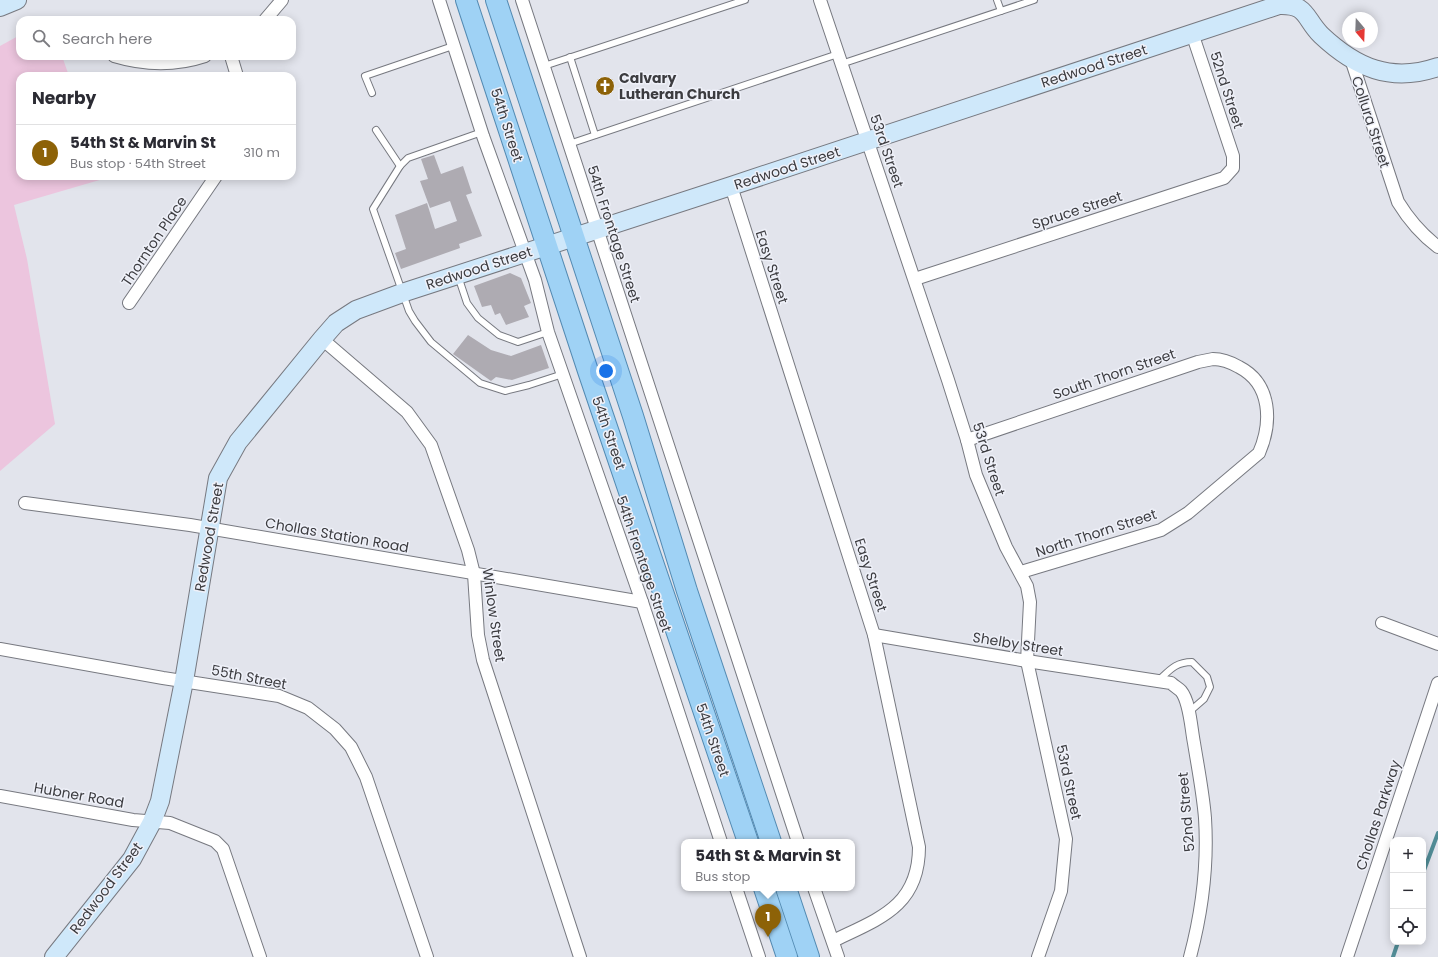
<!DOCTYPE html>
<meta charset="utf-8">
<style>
:root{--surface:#fff;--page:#f7f7f7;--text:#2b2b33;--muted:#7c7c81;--line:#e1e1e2;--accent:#8d6207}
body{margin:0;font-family:Poppins,sans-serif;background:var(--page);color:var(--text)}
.controls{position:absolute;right:12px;bottom:12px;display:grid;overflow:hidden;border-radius:8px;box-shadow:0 2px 10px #0003}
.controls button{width:36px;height:36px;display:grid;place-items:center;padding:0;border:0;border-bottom:1px solid var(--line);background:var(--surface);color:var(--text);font:20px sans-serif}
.compass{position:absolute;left:1342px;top:12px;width:36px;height:36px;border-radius:50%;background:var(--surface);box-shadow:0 2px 10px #0003;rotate:161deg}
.you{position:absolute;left:606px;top:371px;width:14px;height:14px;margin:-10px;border:3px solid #fff;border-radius:50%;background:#1a73e8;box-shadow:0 0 0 6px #1a73e833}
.badge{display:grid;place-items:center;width:26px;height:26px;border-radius:50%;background:var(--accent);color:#fff;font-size:13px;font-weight:700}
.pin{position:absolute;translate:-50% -33px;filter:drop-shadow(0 1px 2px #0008)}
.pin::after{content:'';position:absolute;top:21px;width:14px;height:12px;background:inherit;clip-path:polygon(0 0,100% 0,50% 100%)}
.popup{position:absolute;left:681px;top:839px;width:174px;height:52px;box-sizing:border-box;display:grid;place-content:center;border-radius:8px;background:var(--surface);filter:drop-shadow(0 1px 3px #0005);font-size:13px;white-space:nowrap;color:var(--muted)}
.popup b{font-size:15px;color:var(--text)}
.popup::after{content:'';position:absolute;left:50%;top:100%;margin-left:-8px;border:8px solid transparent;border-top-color:var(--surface)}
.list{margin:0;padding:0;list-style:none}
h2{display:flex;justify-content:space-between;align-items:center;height:52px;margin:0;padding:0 16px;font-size:17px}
h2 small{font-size:13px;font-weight:400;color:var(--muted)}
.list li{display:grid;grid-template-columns:26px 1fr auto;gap:12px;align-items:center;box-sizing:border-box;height:56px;padding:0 16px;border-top:1px solid var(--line)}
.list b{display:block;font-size:15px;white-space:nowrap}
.list p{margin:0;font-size:13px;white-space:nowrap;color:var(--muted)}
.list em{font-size:13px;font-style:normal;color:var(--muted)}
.icon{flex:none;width:22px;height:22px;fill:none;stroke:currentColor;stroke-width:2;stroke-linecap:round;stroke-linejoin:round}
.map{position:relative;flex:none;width:1438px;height:957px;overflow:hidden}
.search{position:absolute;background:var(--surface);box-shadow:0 2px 10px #0003;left:16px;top:16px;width:280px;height:44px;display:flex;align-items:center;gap:10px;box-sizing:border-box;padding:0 14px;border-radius:12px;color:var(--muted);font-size:15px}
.panel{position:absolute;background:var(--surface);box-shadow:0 2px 10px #0003;left:16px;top:72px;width:280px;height:108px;border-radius:12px}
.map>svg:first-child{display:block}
</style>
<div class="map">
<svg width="1438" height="957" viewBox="0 0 1438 957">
<rect width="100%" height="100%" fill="#e2e4ec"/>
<!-- green -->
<path fill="#ecc5de" d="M 20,35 L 20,56 L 62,56 L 69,76 L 20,76 L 20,176 L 102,176 L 103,179 L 14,205 L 27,259 L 55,424 L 0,471 L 0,46 Z"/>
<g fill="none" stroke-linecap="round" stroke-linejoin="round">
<!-- stream -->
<g stroke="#518c96" stroke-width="4">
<path d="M 1423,873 L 1438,833"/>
<path d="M 1393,957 L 1398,942"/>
</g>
</g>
<!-- building -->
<g fill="#aeabb2">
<path d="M 434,155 L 441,174 L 463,166 L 472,193 L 466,195 L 482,236 L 459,244 L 460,248 L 401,269 L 395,253 L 406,249 L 395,215 L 427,203 L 435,229 L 457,221 L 450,201 L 430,208 L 420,181 L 428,179 L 421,159 Z"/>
<path d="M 510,273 L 521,278 L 531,303 L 524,306 L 529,317 L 506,325 L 500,313 L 495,315 L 491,305 L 482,307 L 474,286 Z"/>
<path d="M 468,335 L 491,350 L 511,356 L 541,345 L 549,368 L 512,380 L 496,377 L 491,381 L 453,354 Z"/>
</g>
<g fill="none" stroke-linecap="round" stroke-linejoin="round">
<defs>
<g id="lane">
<path d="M 997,0 L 1001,11"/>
<path d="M 570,57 L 595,135"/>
<path d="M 841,64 L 1034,0"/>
<path d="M 544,66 L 745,0"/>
<path d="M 372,93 L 365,76 L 453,46"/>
<path d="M 376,130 L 400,166"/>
<path d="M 482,132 L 408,158 L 400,166 L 373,209 L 409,311 L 415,321 L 431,342 L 480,383 L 505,391 L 529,385 L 563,374"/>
<path d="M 569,144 L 838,54"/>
<path d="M 458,276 L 467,303 L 478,318 L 499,335 L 518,342 L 548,332"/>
<path d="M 1158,681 C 1169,671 1175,662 1192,662 L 1207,677 L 1210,687 L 1204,699 L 1189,712"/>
</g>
<g id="street">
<path d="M 439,0 L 483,136 L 535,280 L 548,332 L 642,602 L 721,842"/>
<path d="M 522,0 L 798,842"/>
<path d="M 820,0 L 948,380 L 967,440 L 976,475 L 1006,547 L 1027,586 L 1030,602 L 1027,661 L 1066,839 L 1061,891 L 1038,957"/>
<path d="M 265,20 L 282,0"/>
<path d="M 114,56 C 144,65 175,66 205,56"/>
<path d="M 231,56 L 237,76"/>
<path d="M 1351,59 L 1398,202 C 1409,220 1421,234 1438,247"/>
<path d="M 731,186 L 874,635 L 919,847 C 919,907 878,919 833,941"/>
<path d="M 915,279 L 1224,178 L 1233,168 L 1233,156 L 1192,33"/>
<path d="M 129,303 L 216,176"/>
<path d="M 322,339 L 407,412 L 431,445 L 468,550 L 474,574 L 478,635 L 483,660 L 580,957"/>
<path d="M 967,440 L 1198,362 C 1203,361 1208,360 1213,359 C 1222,359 1232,363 1239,367 C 1272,384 1272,423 1259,453 L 1188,513 L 1161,530 L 1021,572"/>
<path d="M 25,503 L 190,525 L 642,602"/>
<path d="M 1382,623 L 1438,644"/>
<path d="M 874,635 L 1027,661 L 1171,683 C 1174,686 1178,688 1181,691 C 1190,702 1191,728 1194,743 C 1198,768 1203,793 1205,818 C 1208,865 1202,912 1190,957"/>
<path d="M 0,649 L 163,678 L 279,696 L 308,708 L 335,729 L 351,747 L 366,777 L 427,957"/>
<path d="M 0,796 L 133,820 L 170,823 L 215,841 L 223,849 L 260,957"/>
<path d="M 736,888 L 759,957"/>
<path d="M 814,888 L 838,957"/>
<path d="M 1347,957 L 1438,683"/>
</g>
<g id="secondary">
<path d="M 0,7 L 17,0"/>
<path d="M 54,957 L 132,859 L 152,822 L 160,801 L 184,681 L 218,478 L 238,442 L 322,339 L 336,323 L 356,310 L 402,293 L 731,186 L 1279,5 C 1308,4 1304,18 1321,35 C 1356,68 1391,83 1438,67"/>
</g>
<g id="primary">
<path d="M 466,0 L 588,371 L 748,842"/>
<path d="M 496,0 L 633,416 L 687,591 L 771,842"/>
<path d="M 764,888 L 787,957"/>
<path d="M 786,888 L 809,957"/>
</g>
</defs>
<!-- lane casing -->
<use href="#lane" stroke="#777980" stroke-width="8"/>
<!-- street casing -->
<use href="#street" stroke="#777980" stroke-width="14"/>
<!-- secondary casing -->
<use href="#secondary" stroke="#777980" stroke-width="20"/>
<!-- primary casing -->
<use href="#primary" stroke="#538ab2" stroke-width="22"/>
<!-- lane -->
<use href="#lane" stroke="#fff" stroke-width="6"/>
<!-- street -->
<use href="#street" stroke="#fff" stroke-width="12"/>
<!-- secondary -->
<use href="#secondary" stroke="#cfe8fa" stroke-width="18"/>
<!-- primary -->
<use href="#primary" stroke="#9fd2f5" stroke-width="20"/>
</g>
<!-- icons -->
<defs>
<symbol id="church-disc" viewBox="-11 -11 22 22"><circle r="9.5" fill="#8d6207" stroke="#eff1f9"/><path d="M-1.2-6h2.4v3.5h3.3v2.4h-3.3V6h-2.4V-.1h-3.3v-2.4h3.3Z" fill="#fff"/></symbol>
</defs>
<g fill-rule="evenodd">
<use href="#church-disc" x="594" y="75" width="22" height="22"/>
</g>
<g text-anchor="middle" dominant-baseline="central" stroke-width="3" stroke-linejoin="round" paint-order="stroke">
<!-- street labels -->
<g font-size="14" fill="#3c3c40" stroke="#eff1f9">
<text transform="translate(1094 66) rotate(-18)">Redwood Street</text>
<text transform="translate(1227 90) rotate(72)">52nd Street</text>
<text transform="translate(1371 122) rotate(72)">Collura Street</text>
<text transform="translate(507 125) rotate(72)">54th Street</text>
<text transform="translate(887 151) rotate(71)">53rd Street</text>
<text transform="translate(787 168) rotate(-18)">Redwood Street</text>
<text transform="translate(1077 210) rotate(-18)">Spruce Street</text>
<text transform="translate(614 234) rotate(72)">54th Frontage Street</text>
<text transform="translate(154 241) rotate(-56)">Thornton Place</text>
<text transform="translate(772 267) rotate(72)">Easy Street</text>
<text transform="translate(479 268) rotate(-18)">Redwood Street</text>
<text transform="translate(1114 374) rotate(-19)">South Thorn Street</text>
<text transform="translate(609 433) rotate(71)">54th Street</text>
<text transform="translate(989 459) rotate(72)">53rd Street</text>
<text transform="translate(1096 533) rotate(-18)">North Thorn Street</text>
<text transform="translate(337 535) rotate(10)">Chollas Station Road</text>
<text transform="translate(209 537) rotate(-80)">Redwood Street</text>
<text transform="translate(644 564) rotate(71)">54th Frontage Street</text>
<text transform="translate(871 575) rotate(72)">Easy Street</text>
<text transform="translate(494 615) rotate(82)">Winlow Street</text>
<text transform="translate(1018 644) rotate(9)">Shelby Street</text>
<text transform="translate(249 677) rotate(11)">55th Street</text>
<text transform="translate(713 740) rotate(71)">54th Street</text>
<text transform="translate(1069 782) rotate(78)">53rd Street</text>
<text transform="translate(79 795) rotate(10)">Hubner Road</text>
<text transform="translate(1186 812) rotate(-95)">52nd Street</text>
<text transform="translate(1378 815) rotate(-72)">Chollas Parkway</text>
<text transform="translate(106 888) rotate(-53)">Redwood Street</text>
</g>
<!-- poi labels -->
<g font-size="14" font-weight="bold" fill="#3c3c40" stroke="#eff1f9" text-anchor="start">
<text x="619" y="78">Calvary<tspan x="619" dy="16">Lutheran Church</tspan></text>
</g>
</g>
</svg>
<div class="controls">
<button>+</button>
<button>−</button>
<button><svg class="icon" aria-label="locate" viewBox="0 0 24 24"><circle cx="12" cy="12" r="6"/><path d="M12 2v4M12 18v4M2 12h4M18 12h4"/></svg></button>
</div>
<svg class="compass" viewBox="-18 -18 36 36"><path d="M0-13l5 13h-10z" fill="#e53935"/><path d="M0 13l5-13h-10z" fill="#7c7c81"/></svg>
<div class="you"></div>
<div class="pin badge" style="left:768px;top:937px">1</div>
<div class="popup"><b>54th St &amp; Marvin St</b>Bus stop</div>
<div class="search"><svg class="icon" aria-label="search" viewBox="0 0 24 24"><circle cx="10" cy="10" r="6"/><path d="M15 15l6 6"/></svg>Search here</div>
<section class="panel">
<h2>Nearby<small></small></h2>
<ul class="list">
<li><span class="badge">1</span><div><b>54th St &amp; Marvin St</b><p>Bus stop · 54th Street</p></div><em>310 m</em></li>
</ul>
</section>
</div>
